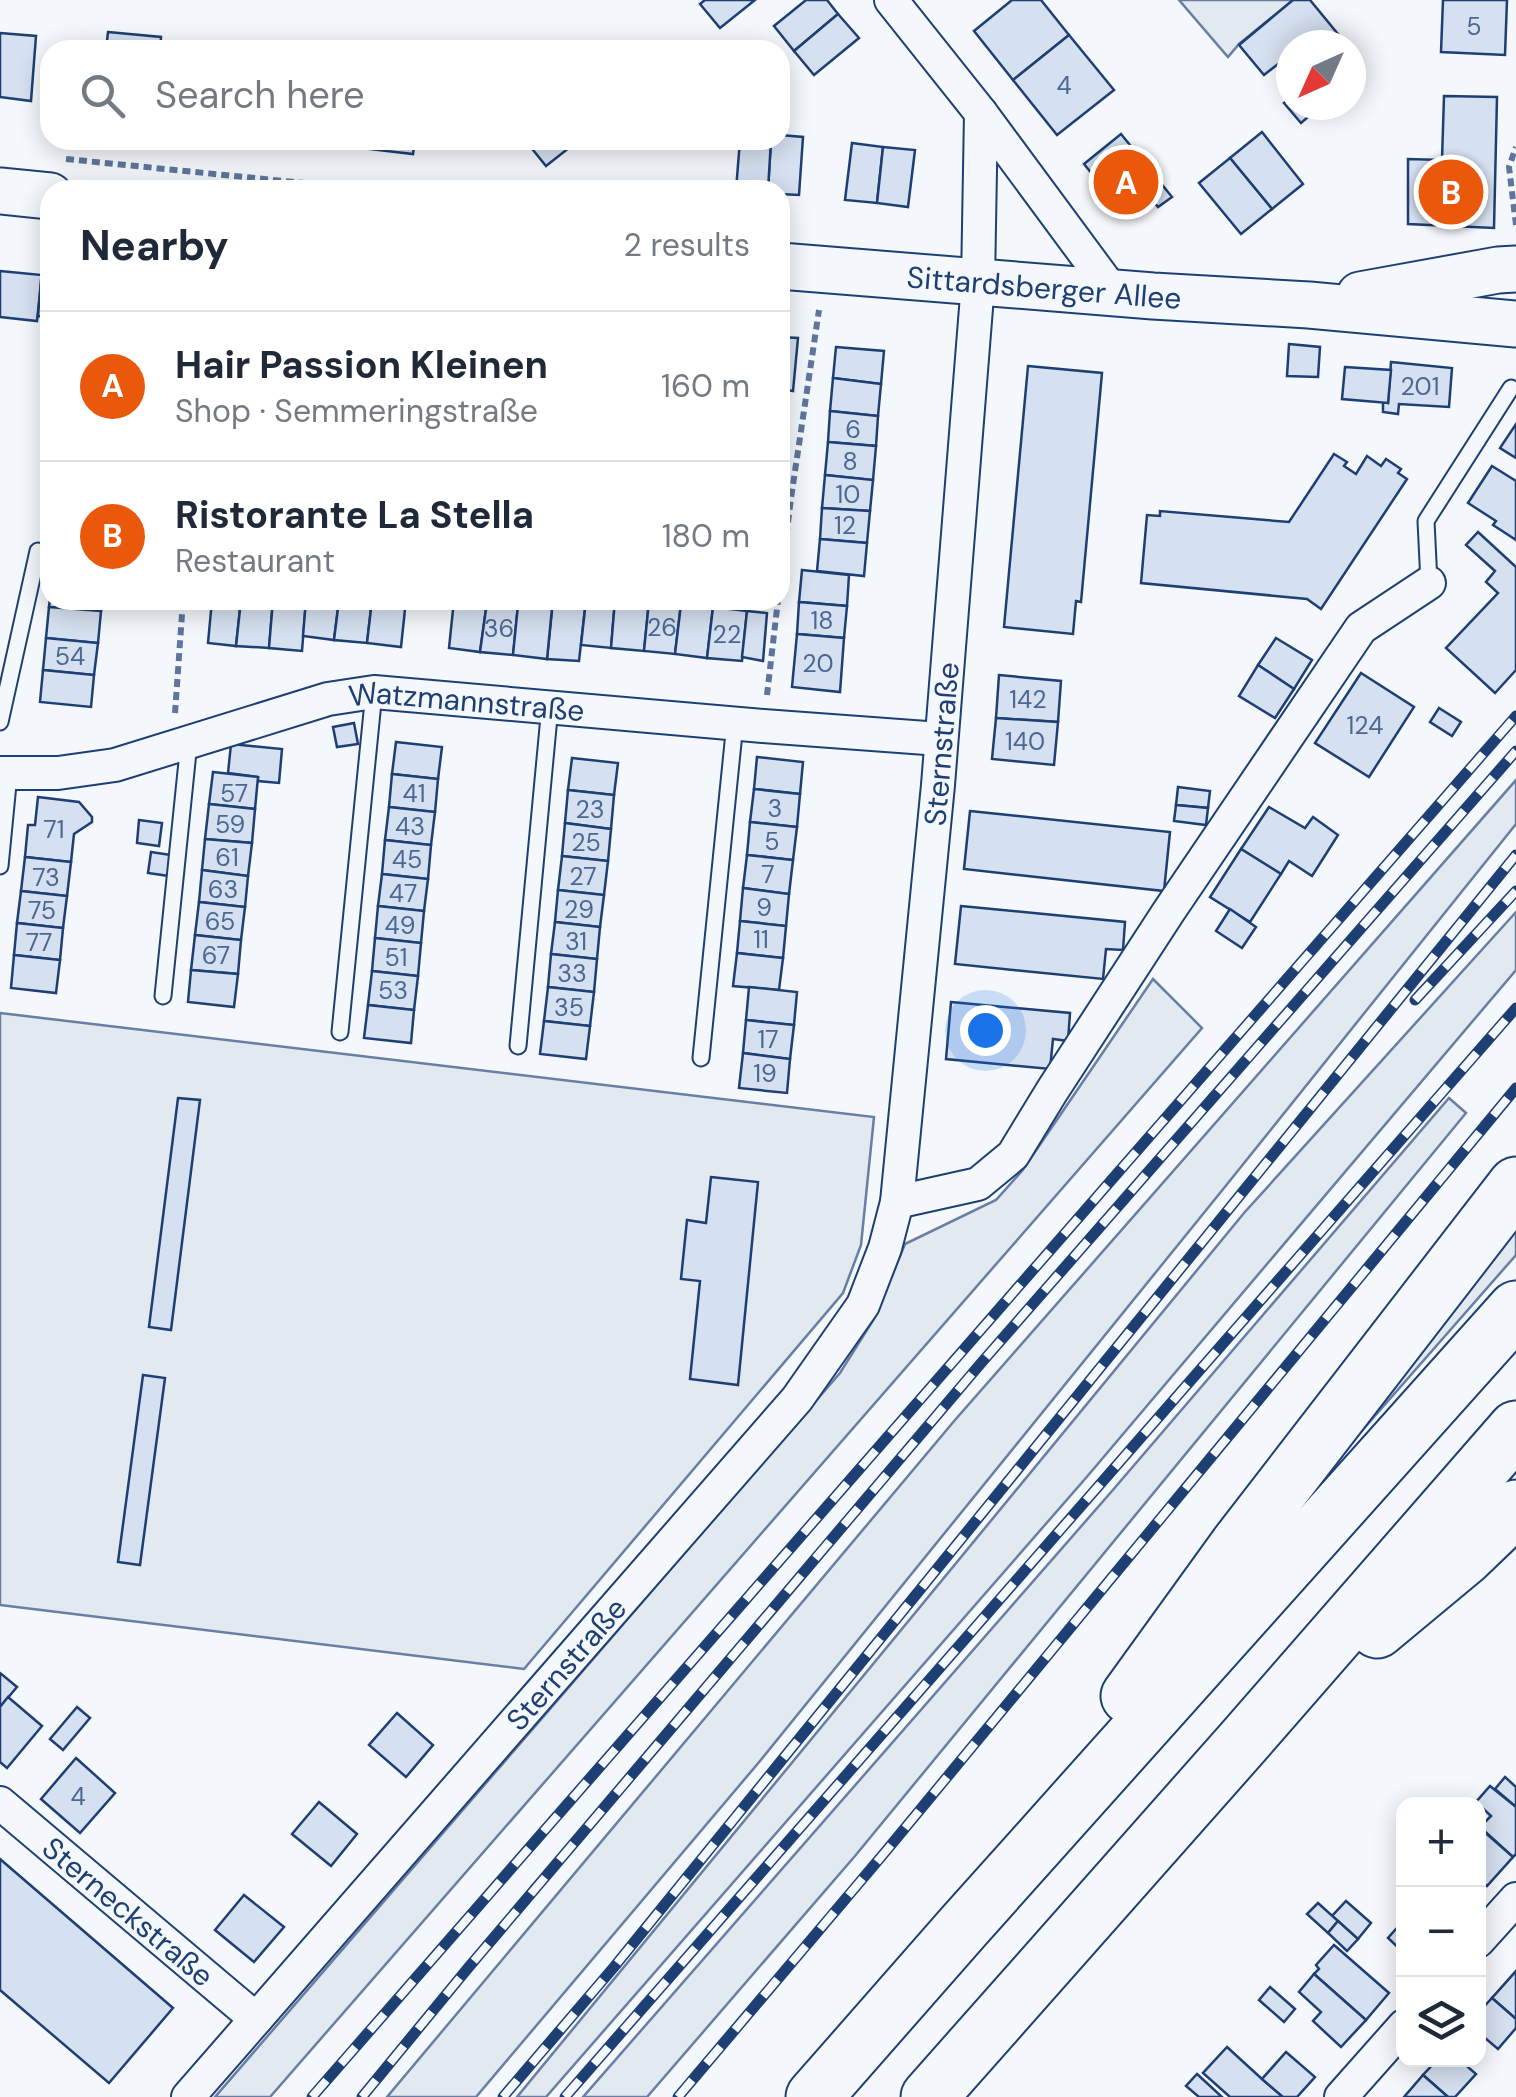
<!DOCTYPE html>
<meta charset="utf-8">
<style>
:root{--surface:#fff;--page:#f6f6f7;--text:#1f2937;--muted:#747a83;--line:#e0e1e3;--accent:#ea580c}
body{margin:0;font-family:"DM Sans",sans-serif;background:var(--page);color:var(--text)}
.controls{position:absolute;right:30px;bottom:30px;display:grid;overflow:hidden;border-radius:20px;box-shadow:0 5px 25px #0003}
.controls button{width:90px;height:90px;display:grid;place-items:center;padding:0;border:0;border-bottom:2px solid var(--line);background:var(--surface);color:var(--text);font:50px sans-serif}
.compass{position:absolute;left:1276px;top:30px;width:90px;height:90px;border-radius:50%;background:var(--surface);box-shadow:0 5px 25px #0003;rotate:225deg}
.you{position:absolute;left:985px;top:1030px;width:35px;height:35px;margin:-25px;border:8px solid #fff;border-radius:50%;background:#1a73e8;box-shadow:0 0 0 15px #1a73e833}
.badge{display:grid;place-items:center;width:65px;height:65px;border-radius:50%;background:var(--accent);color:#fff;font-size:32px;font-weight:700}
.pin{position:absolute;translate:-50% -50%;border:5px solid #fff;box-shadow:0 2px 10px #0006}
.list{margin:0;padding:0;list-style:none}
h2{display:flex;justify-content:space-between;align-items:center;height:130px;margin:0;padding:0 40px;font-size:42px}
h2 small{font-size:32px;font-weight:400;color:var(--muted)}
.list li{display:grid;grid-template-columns:65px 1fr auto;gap:30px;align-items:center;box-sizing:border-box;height:150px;padding:0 40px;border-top:2px solid var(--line)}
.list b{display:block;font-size:38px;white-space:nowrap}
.list p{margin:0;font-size:32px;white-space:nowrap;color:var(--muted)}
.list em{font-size:32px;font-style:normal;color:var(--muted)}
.icon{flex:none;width:55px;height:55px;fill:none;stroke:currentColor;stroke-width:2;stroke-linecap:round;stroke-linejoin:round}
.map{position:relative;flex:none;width:1516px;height:2097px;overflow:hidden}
.search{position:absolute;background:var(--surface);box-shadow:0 5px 25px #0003;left:40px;top:40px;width:750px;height:110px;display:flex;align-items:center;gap:25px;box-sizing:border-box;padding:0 35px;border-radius:30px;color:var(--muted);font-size:38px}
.panel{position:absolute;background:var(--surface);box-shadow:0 5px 25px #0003;left:40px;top:180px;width:750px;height:430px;border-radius:30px}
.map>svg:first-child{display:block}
</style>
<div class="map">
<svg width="1516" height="2097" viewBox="0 0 1516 2097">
<rect width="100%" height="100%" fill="#f4f7fb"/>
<!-- green -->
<g fill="#e3e9f0" stroke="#687fa3" stroke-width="2.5">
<path d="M 1179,0 L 1293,0 L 1239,44 L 1228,57 Z"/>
<path d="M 1516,780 L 1516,824 L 1220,1193 L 760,1761 L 476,2097 L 387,2097 L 955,1420 Z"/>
<path d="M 1516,912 L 1516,970 L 1085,1479 L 546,2097 L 517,2097 L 1244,1213 Z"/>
<path d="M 1153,979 L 1202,1028 L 270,2097 L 215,2097 L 840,1373 L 874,1319 L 905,1244 L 996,1200 L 1022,1171 Z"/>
<path d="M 0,1013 L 874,1117 L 861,1245 L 843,1293 L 524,1669 L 0,1605 Z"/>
<path d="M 1449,1098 L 1466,1113 L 855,1856 L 647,2097 L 583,2097 L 1112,1491 Z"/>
<path d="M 1516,1211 L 1516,1255 L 1310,1490 Z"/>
</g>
<!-- building -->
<g fill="#d5e0f0" stroke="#1d3f73" stroke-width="2.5">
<path d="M 705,0 L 755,0 L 720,28 L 700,4 Z"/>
<path d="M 806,0 L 827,0 L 838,14 L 794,51 L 774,26 Z"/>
<path d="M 1012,0 L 1041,0 L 1069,35 L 1013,80 L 974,31 Z"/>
<path d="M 1293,0 L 1310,0 L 1347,45 L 1291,45 L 1291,79 L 1278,64 L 1264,75 L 1239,45 Z"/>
<path d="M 1443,0 L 1507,0 L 1505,55 L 1441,52 Z"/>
<path d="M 838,14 L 859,38 L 814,75 L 794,51 Z"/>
<path d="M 108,32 L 161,37 L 160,50 L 106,50 Z"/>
<path d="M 0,33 L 36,36 L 31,101 L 0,97 Z"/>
<path d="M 1069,35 L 1114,90 L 1057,135 L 1013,80 Z"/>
<path d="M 1444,96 L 1497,97 L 1494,228 L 1408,224 L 1408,159 L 1442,160 Z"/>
<path d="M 1291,98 L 1291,105 L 1322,105 L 1301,123 L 1284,103 Z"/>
<path d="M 1262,132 L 1303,184 L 1272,209 L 1230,158 Z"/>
<path d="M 1121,134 L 1172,197 L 1158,207 L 1145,191 L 1122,211 L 1084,164 Z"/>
<path d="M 780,135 L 803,137 L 799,195 L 780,194 L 780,190 L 768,190 L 771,140 L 780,140 Z"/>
<path d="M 370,140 L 415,140 L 413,154 L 369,149 Z"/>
<path d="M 525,140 L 579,140 L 546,166 Z"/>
<path d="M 740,140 L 771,140 L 768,190 L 736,190 Z"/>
<path d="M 852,143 L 883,147 L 877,203 L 845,200 Z"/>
<path d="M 883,147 L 915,150 L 908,207 L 877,203 Z"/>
<path d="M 1230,158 L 1272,209 L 1241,234 L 1199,183 Z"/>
<path d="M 0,271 L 42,275 L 37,321 L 0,317 Z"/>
<path d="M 41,280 L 50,281 L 50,318 L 38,316 Z"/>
<path d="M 780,337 L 798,338 L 793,391 L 780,389 Z"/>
<path d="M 1289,344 L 1320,347 L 1318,377 L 1287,376 Z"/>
<path d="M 836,347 L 884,351 L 881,384 L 833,378 Z"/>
<path d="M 1391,362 L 1452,368 L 1449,407 L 1399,404 L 1398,414 L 1383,412 L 1383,402 L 1388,403 Z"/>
<path d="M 1028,366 L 1102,373 L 1081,602 L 1076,601 L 1073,634 L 1004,627 Z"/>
<path d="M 1345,367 L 1391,370 L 1388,403 L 1342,399 Z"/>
<path d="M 833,378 L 881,384 L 878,416 L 830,411 Z"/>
<path d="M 830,411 L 878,416 L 876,446 L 828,442 Z"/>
<path d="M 1516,424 L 1516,458 L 1500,448 Z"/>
<path d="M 828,442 L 876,446 L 873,480 L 825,475 Z"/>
<path d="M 1334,454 L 1347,462 L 1344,466 L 1356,474 L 1367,456 L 1381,466 L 1386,459 L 1401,469 L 1398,473 L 1407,479 L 1321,609 L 1307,599 L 1141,583 L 1147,515 L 1160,516 L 1160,511 L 1289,522 Z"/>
<path d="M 1492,466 L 1516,481 L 1516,540 L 1493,525 L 1496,521 L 1468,503 Z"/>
<path d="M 825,475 L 873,480 L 870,511 L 822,508 Z"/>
<path d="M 822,508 L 870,511 L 867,543 L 820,539 Z"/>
<path d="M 1478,532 L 1516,567 L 1516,670 L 1495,693 L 1446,648 L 1498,593 L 1486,582 L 1495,571 L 1466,545 Z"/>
<path d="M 820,539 L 867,543 L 864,576 L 817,571 Z"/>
<path d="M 802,570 L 849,575 L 847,606 L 799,602 Z"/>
<path d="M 50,598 L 50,600 L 102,600 L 101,611 L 49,607 Z"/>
<path d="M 212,600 L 241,600 L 236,646 L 208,643 Z"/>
<path d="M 241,600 L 273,600 L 269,648 L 236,646 Z"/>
<path d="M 273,600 L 306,601 L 302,651 L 269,648 Z"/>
<path d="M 306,600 L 339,600 L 334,640 L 303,636 Z"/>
<path d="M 339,600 L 372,600 L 367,643 L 334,640 Z"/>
<path d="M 372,600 L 406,600 L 401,647 L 367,643 Z"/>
<path d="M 454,600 L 487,602 L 480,652 L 449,648 Z"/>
<path d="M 553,600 L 586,600 L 579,661 L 547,659 Z"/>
<path d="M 586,600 L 615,600 L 611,648 L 581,645 Z"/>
<path d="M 615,600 L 649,601 L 644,651 L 611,648 Z"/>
<path d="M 649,601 L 681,604 L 675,654 L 644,651 Z"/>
<path d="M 487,602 L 518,605 L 513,655 L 480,652 Z"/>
<path d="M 799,602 L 847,606 L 844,638 L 797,634 Z"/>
<path d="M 681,604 L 713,607 L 707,658 L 675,654 Z"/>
<path d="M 518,605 L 552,608 L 547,659 L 513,655 Z"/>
<path d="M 49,607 L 101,611 L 98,643 L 46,638 Z"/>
<path d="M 713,607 L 747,611 L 742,661 L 707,658 Z"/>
<path d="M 747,611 L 767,613 L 763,661 L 742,657 Z"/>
<path d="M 797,634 L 844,638 L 840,692 L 792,687 Z"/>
<path d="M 46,638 L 98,643 L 94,675 L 43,670 Z"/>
<path d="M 1276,638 L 1312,660 L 1294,689 L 1258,665 Z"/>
<path d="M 1258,665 L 1294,689 L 1275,718 L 1239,696 Z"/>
<path d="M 43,670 L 94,675 L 91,707 L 40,702 Z"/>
<path d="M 1361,673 L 1414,707 L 1369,777 L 1315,743 Z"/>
<path d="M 999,675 L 1061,681 L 1058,722 L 996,718 Z"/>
<path d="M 1439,708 L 1461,722 L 1452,736 L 1430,722 Z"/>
<path d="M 996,718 L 1058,722 L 1054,765 L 992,759 Z"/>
<path d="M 354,723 L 358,744 L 337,747 L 333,727 Z"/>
<path d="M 396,742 L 442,747 L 438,779 L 392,774 Z"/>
<path d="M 231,744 L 282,749 L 279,783 L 258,781 L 258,777 L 228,773 Z"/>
<path d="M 757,757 L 803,762 L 800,794 L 754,789 Z"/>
<path d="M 572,758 L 618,763 L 614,795 L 568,790 Z"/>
<path d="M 213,772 L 258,777 L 255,809 L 209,804 Z"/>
<path d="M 392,774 L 438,779 L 435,812 L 389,807 Z"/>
<path d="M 1178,787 L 1210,791 L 1208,808 L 1176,805 Z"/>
<path d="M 754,789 L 800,794 L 797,827 L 750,822 Z"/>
<path d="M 568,790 L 614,795 L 611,829 L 565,823 Z"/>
<path d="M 38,797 L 79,802 L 92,817 L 92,822 L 74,834 L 71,862 L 25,857 L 28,825 L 35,825 Z"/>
<path d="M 209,804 L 255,809 L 252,843 L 205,839 Z"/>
<path d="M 1176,805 L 1208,808 L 1206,825 L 1174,821 Z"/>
<path d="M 389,807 L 435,812 L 431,845 L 385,840 Z"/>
<path d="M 1269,807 L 1305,828 L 1313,817 L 1338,835 L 1312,876 L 1289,861 L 1281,874 L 1241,849 Z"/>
<path d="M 970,811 L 1170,832 L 1164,891 L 964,869 Z"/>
<path d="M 139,820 L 162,823 L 159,846 L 137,843 Z"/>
<path d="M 750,822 L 797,827 L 793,860 L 747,855 Z"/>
<path d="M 565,823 L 611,829 L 608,861 L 562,856 Z"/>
<path d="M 205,839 L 252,843 L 248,876 L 202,870 Z"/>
<path d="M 385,840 L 431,845 L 428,879 L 382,874 Z"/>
<path d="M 1241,849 L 1281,874 L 1250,922 L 1210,897 Z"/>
<path d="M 151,852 L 171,855 L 169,876 L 148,873 Z"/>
<path d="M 747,855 L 793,860 L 789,894 L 743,888 Z"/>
<path d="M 562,856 L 608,861 L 604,895 L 558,890 Z"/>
<path d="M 25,857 L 71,862 L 67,896 L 21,891 Z"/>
<path d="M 202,870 L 248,876 L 245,907 L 199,902 Z"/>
<path d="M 382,874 L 428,879 L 424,911 L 378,906 Z"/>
<path d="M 743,888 L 789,894 L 786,926 L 740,921 Z"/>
<path d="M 558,890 L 604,895 L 600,927 L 555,922 Z"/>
<path d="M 21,891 L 67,896 L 63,928 L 17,923 Z"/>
<path d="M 199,902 L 245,907 L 241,940 L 195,935 Z"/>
<path d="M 378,906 L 424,911 L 421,943 L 375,938 Z"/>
<path d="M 961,906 L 1125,922 L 1123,950 L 1106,949 L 1103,979 L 955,964 Z"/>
<path d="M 1230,909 L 1256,927 L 1242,948 L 1216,931 Z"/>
<path d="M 740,921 L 786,926 L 783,958 L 737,953 Z"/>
<path d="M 555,922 L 600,927 L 597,959 L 551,954 Z"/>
<path d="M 17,923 L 63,928 L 60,960 L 14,955 Z"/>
<path d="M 195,935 L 241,940 L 238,974 L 191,970 Z"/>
<path d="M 375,938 L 421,943 L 418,976 L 372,971 Z"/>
<path d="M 737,953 L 783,958 L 779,990 L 733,986 Z"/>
<path d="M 551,954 L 597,959 L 594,992 L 548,987 Z"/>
<path d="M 14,955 L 60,960 L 56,993 L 11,988 Z"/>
<path d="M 191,970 L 238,974 L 234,1007 L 188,1002 Z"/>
<path d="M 372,971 L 418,976 L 414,1010 L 368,1005 Z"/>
<path d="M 548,987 L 594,992 L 590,1026 L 544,1021 Z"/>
<path d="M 749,987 L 797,992 L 794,1025 L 746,1020 Z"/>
<path d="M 951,1002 L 1070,1013 L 1068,1041 L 1053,1039 L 1050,1069 L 946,1059 Z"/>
<path d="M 368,1005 L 414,1010 L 411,1043 L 364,1038 Z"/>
<path d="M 746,1020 L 794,1025 L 790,1059 L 743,1053 Z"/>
<path d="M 544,1021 L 590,1026 L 586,1059 L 540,1054 Z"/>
<path d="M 743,1053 L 790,1059 L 787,1093 L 739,1088 Z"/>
<path d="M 178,1098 L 200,1100 L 171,1330 L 149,1327 Z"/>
<path d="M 711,1177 L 758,1182 L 738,1385 L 690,1379 L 700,1281 L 681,1279 L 687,1220 L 706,1223 Z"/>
<path d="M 143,1375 L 165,1378 L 140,1565 L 118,1562 Z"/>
<path d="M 0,1673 L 17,1687 L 0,1707 Z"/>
<path d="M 8,1697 L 42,1726 L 7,1768 L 0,1762 L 0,1707 Z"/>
<path d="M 77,1707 L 90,1718 L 63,1750 L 50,1739 Z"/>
<path d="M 397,1713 L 433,1745 L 406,1777 L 369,1745 Z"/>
<path d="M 76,1758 L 115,1793 L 80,1833 L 41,1799 Z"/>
<path d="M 1505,1777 L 1516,1787 L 1516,1807 L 1495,1789 Z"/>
<path d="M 1490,1786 L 1516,1807 L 1516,1854 L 1513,1857 L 1480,1827 L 1491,1816 L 1476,1802 Z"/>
<path d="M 319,1802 L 357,1834 L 331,1866 L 292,1834 Z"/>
<path d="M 1480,1828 L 1513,1857 L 1487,1886 L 1478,1878 Z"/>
<path d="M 0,1859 L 173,2008 L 109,2083 L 0,1990 Z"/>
<path d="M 244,1895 L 284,1927 L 254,1962 L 215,1930 Z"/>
<path d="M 1346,1901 L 1371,1923 L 1358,1939 L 1332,1916 Z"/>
<path d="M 1318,1903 L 1338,1921 L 1328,1933 L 1307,1914 Z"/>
<path d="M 1404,1920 L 1404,1953 L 1388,1938 Z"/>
<path d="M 1338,1921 L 1358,1939 L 1347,1951 L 1328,1933 Z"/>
<path d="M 1334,1945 L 1389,1993 L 1366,2020 L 1314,1974 L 1319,1969 L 1316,1965 Z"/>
<path d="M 1516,1971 L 1516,2019 L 1492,1998 Z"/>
<path d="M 1314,1974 L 1366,2020 L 1341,2047 L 1313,2021 L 1321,2012 L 1299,1992 Z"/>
<path d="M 1270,1987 L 1295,2009 L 1284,2022 L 1259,2000 Z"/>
<path d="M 1492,1998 L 1516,2019 L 1516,2028 L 1498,2049 L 1478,2032 L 1478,2013 Z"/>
<path d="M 1227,2047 L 1262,2079 L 1283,2097 L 1230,2097 L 1203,2073 Z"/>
<path d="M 1286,2052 L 1315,2077 L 1297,2097 L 1283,2097 L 1262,2079 Z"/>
<path d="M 1437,2060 L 1460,2060 L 1476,2074 L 1455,2097 L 1448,2097 L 1423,2075 Z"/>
<path d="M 1197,2074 L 1222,2097 L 1199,2097 L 1186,2086 Z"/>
<path d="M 1423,2075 L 1448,2097 L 1404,2097 Z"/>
</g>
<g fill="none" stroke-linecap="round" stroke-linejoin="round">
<defs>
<g id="service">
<path d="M 1429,583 L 1426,521 L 1511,388"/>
<path d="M 0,722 L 38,551"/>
<path d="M 0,866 L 9,774"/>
<path d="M 163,996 L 189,742"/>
<path d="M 340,1032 L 374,692"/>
<path d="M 518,1046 L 550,706"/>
<path d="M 701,1058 L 735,723"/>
</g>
<g id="minor">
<path d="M 891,0 L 981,113 L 1114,293"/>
<path id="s1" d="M 0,773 L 58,773 L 115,765 L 328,699 L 374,692 L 763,726 L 940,739"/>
<path d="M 897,1202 L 978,1184 L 1013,1155 L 1052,1091 L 1169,911 L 1361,628 L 1429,583"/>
<path id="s2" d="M 0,1803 L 256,2019"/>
<path d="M 1478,1941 L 1516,1899"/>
<path id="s3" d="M 188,2097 L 797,1399 L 863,1305 L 885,1248 L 897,1202 L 938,785 L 978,283 L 981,113"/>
<path d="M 1341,2097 L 1404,2026"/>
</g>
<g id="secondary">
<path d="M 0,191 L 50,196"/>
<path id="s4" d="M 780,266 L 1153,296 L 1309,305 L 1516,324"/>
<path d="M 1360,295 L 1498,270 L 1516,269"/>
</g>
<g id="motorway">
<path d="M 1377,1630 L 1466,1556 L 1516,1508"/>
<path d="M 1129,1696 L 1238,1545 L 1516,1185"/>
<path d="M 814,2097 L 964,1926 L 1516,1309"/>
<path d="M 929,2097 L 1244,1741 L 1516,1429"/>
</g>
</defs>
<!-- service casing -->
<use href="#service" stroke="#1d3f73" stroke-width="19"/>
<!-- minor casing -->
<use href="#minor" stroke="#1d3f73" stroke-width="36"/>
<!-- secondary casing -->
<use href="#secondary" stroke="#1d3f73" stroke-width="49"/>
<!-- motorway casing -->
<use href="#motorway" stroke="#1d3f73" stroke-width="59"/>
<!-- path -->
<g stroke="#5e769c" stroke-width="6" stroke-dasharray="8 5" stroke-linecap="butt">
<path d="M 66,159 L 373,190"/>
<path d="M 1516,225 L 1509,167 L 1516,147"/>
<path d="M 780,587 L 791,498 L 819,310"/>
<path d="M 767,695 L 778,600"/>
<path d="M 175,713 L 183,600"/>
</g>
<!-- service -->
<use href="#service" stroke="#f4f7fb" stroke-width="15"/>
<!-- minor -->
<use href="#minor" stroke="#f4f7fb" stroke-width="32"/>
<!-- secondary -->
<use href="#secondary" stroke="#f4f7fb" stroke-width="45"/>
<!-- motorway -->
<use href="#motorway" stroke="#f4f7fb" stroke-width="55"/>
<defs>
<g id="rail">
<path d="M 1415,1000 L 1516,891"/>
<path d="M 312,2097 L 1516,716"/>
<path d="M 362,2097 L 468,1968 L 982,1362 L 1516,751"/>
<path d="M 503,2097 L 614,1967 L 1516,855"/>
<path d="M 565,2097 L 1516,1008"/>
<path d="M 678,2097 L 886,1851 L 1516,1088"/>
</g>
</defs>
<!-- rail casing -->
<use href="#rail" stroke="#1d3f73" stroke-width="11"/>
<!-- rail -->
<use href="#rail" stroke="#f4f7fb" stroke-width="8" stroke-dasharray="22" stroke-linecap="butt"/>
</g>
<g text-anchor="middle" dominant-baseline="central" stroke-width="8" stroke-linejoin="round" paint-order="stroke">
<!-- number labels -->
<g font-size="25" fill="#4b6792">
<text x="1474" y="26">5</text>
<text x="1064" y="85">4</text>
<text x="1420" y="386">201</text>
<text x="853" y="429">6</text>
<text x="850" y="461">8</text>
<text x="848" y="494">10</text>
<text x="845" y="525">12</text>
<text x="822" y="620">18</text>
<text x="662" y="627">26</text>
<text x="499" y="628">36</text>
<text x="727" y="634">22</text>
<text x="70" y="656">54</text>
<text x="818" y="663">20</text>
<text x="1028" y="699">142</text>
<text x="1365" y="725">124</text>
<text x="1025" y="741">140</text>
<text x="234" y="793">57</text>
<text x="414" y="793">41</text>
<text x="775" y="808">3</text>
<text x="590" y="809">23</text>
<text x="230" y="824">59</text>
<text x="410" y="826">43</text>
<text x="54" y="829">71</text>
<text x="772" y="841">5</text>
<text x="586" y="842">25</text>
<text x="227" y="857">61</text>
<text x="407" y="859">45</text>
<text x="768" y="874">7</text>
<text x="583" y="876">27</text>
<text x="46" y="877">73</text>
<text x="223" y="889">63</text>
<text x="403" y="893">47</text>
<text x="764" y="907">9</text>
<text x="579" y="909">29</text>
<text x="42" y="910">75</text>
<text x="220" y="921">65</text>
<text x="400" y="925">49</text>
<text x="761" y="939">11</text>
<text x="576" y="941">31</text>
<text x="39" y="942">77</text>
<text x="216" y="955">67</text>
<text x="396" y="957">51</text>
<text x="572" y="973">33</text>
<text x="393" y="990">53</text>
<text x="569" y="1007">35</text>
<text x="768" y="1039">17</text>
<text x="765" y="1073">19</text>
<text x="78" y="1796">4</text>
</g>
<!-- street labels -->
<g font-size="30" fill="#1d3f73" stroke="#f4f7fb">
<text stroke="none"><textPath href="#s4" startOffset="265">Sittardsberger Allee</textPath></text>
<text stroke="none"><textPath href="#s1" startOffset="478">Watzmannstraße</textPath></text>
<text stroke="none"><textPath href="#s3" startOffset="1610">Sternstraße</textPath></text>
<text stroke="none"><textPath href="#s3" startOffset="575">Sternstraße</textPath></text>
<text stroke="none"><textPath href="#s2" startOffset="168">Sterneckstraße</textPath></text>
</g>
</g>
</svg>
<div class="controls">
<button>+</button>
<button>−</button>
<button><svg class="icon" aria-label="layers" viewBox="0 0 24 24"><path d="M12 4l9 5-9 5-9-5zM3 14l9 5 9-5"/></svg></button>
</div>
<svg class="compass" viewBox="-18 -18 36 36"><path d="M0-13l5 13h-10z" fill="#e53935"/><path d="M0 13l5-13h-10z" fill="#747a83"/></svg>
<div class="you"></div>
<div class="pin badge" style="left:1126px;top:182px">A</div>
<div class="pin badge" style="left:1451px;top:192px">B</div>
<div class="search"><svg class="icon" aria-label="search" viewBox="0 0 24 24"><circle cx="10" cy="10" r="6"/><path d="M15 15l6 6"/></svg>Search here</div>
<section class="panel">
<h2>Nearby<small>2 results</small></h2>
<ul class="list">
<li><span class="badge">A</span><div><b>Hair Passion Kleinen</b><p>Shop · Semmeringstraße</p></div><em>160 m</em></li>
<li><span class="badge">B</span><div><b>Ristorante La Stella</b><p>Restaurant</p></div><em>180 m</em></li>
</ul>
</section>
</div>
